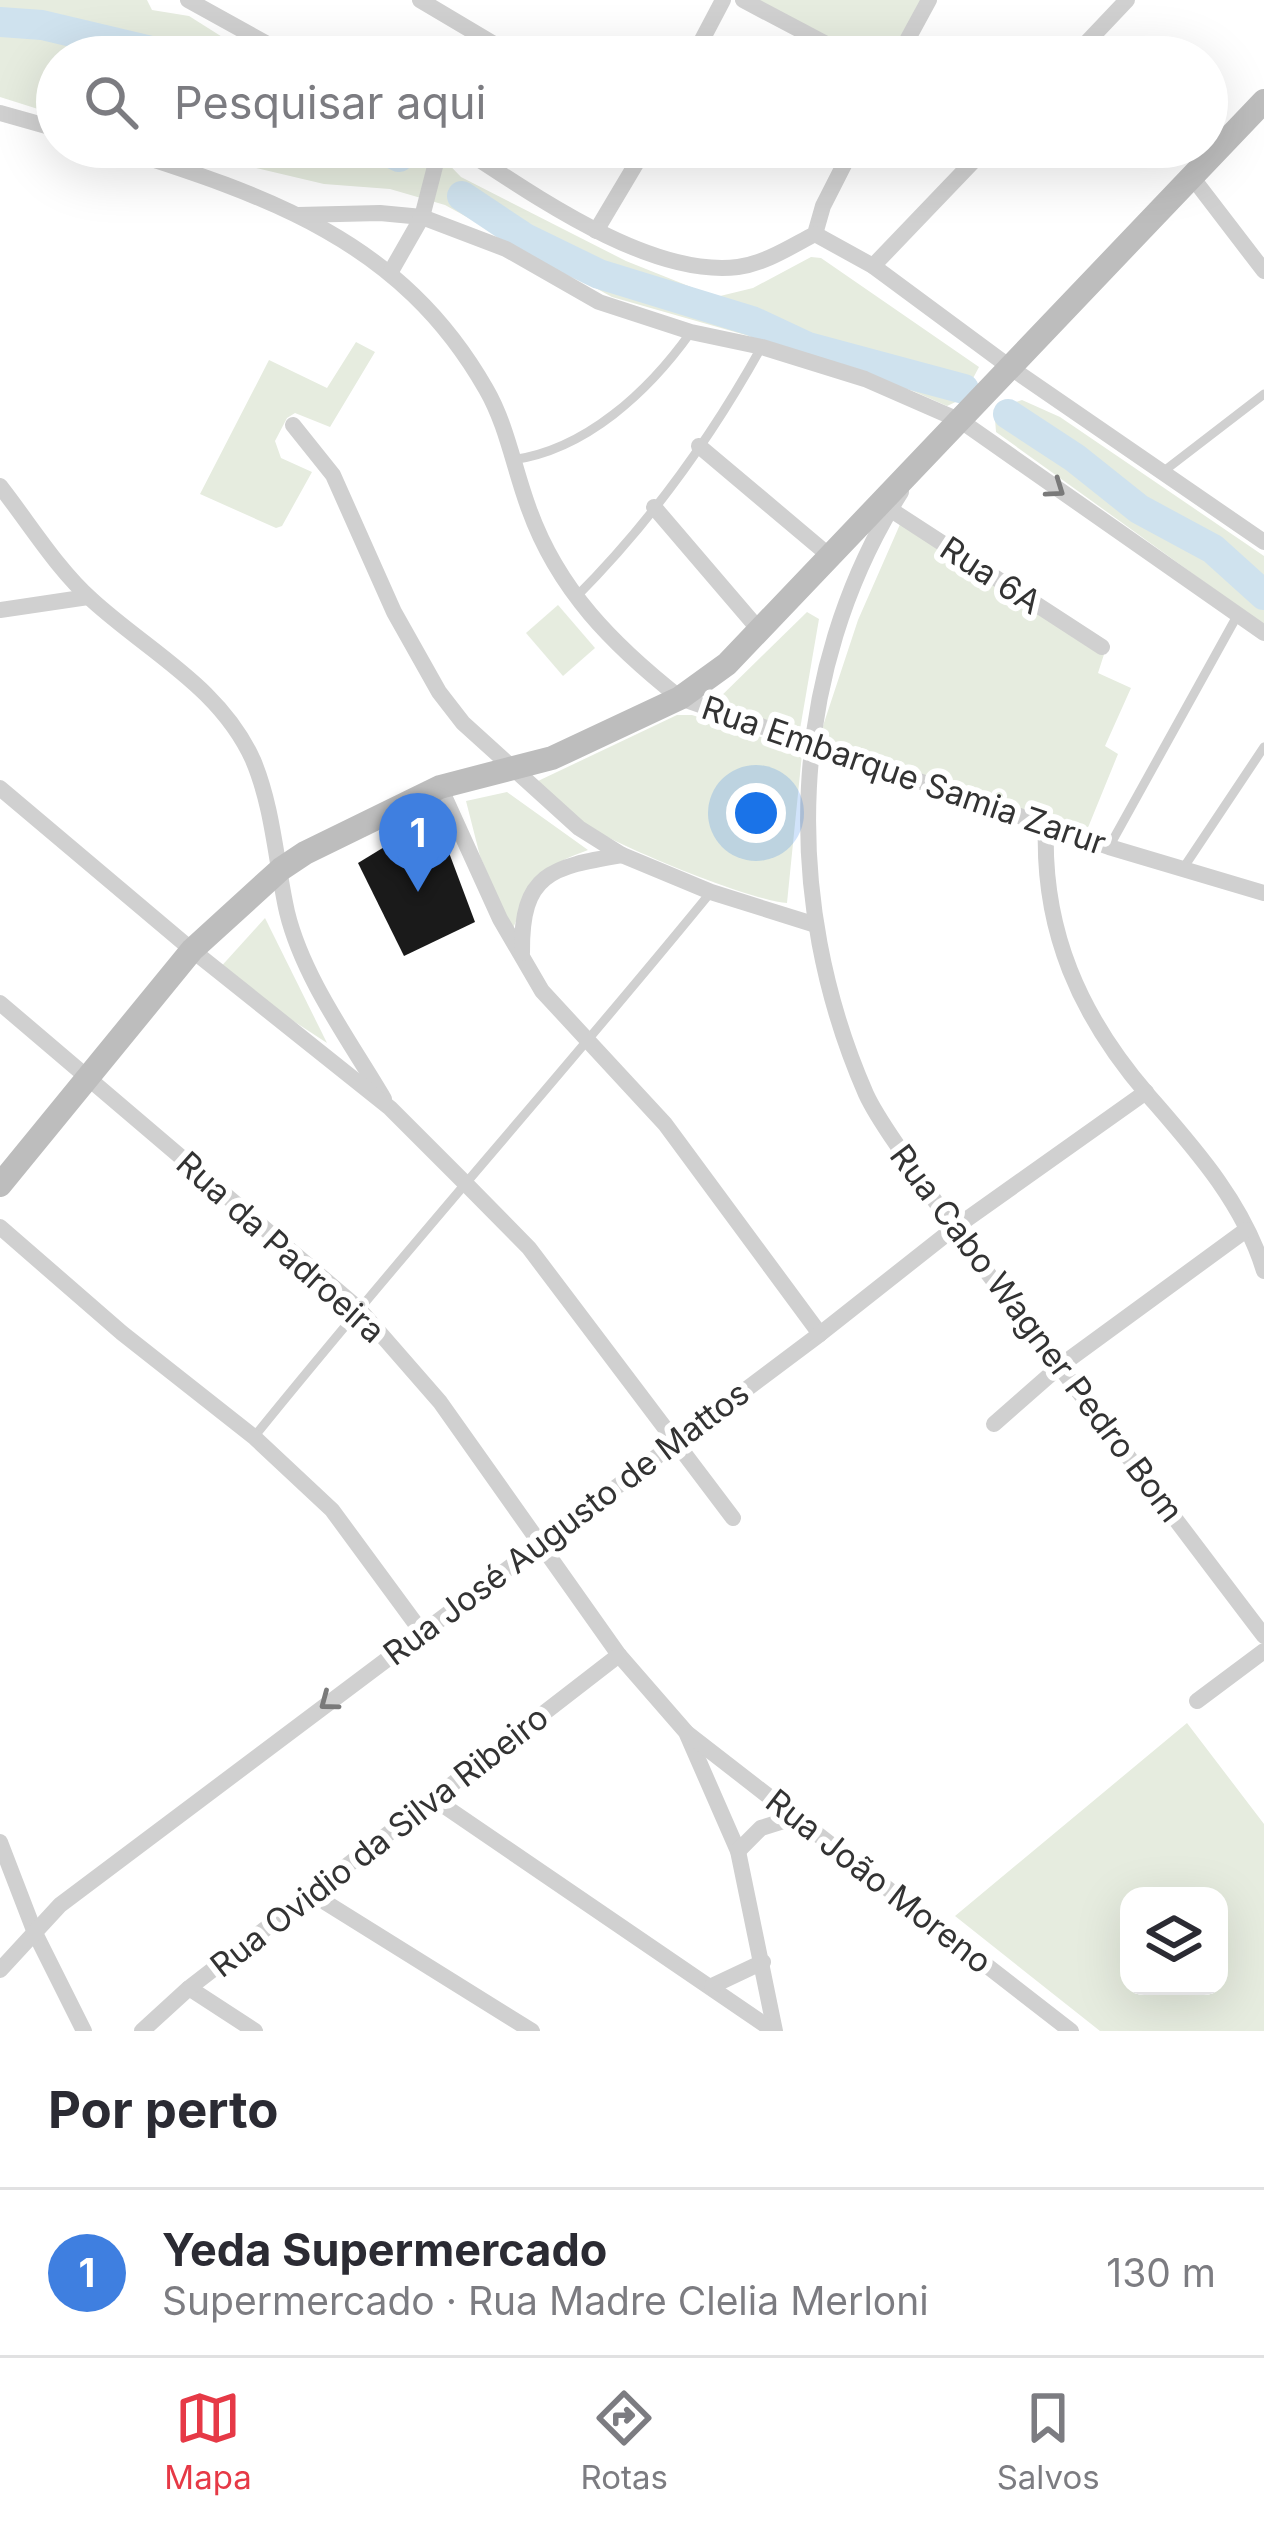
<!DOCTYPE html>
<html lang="pt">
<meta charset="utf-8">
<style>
:root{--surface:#fff;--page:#f2f2f3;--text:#2b2b33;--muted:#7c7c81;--line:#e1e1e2;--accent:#e63946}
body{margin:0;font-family:Inter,sans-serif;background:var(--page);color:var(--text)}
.controls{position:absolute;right:36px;bottom:36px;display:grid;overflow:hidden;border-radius:24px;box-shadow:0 12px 48px #0002}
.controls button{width:108px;height:108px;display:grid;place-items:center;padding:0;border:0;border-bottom:3px solid var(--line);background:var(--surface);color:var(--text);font:60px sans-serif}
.you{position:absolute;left:756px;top:813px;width:42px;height:42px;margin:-30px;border:9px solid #fff;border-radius:50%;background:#1a73e8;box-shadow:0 0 0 18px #1a73e833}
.badge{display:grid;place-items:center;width:78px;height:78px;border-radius:50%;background:var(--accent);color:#fff;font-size:39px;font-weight:700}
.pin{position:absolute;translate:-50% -99px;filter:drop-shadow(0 3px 6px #0008)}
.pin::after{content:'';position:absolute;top:63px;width:42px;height:36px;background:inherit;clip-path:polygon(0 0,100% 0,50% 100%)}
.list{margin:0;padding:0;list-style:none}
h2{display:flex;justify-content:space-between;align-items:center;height:156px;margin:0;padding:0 48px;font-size:51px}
h2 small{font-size:39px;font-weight:400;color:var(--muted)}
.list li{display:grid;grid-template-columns:78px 1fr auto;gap:36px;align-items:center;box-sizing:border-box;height:168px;padding:0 48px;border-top:3px solid var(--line)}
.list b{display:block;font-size:45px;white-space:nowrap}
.list p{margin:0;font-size:39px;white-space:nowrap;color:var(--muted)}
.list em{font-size:39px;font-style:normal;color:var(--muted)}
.icon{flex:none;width:66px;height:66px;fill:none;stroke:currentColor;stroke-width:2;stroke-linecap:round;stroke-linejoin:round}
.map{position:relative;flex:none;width:1264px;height:2031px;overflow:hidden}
.search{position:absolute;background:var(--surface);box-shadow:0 12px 48px #0002;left:36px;right:36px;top:36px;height:132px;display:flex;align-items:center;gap:30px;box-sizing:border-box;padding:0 42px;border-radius:66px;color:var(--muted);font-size:45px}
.sheet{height:324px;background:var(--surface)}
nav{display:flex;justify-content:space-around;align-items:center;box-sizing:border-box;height:168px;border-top:3px solid var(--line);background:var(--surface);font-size:33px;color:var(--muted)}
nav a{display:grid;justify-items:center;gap:6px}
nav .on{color:var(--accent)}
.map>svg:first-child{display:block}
</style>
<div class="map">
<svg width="1264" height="2031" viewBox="0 0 1264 2031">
<rect width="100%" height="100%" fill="#fff"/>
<!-- green -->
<g fill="#e6ecdf" fill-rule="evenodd">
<path d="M 0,0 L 147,0 L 152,10 L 189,16 L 254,57 L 57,57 L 57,115 L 0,97 Z"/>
<path d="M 755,0 L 927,0 L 896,57 L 861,57 Z"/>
<path d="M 167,147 L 432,147 L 461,177 L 626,261 L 716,297 L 753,288 L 811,257 L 821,258 L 979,367 L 962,399 L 947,406 L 861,368 L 612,297 L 445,205 L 390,189 L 324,184 Z"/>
<path d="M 356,342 L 375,352 L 330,427 L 295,413 L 287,418 L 275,441 L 281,458 L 312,472 L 282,526 L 276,528 L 200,494 L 269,360 L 327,388 Z"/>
<path d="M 1022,400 L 1060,417 L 1264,556 L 1264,625 L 996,432 L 995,419 L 1007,405 Z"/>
<path d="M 905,513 L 1107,645 L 1098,673 L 1131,688 L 1105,746 L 1118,754 L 1085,835 L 817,744 L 858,620 Z"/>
<path d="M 558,605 L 595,648 L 563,676 L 526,633 Z"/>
<path d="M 807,612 L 819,619 L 799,735 L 713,704 Z"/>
<path d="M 677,715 L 692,715 L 798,749 L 802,754 L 787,903 C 747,901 572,829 545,799 C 543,796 539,785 538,781 Z"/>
<path d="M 507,792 L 588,850 C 532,871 535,878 512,931 L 480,856 L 466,801 Z"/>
<path d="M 265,918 L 327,1043 L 217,971 Z"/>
<path d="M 1187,1723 L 1264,1824 L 1264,2031 L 1100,2031 L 955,1916 ZM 1129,1896 L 1219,1896 L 1219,1986 L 1129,1986 Z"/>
</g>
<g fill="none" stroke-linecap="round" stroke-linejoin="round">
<!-- river -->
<g stroke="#cfe2ee" stroke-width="30">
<path d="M 0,22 L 42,25 L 177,57"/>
<path d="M 379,147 L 399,157"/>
<path d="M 462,196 L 525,238 L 599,274 L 752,321 L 808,347 L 964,389"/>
<path d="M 1008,414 L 1075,458 L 1139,509 L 1213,549 L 1264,595"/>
</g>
</g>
<!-- building -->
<path fill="#1a1a1a" d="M 422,824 L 442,834 L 475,922 L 404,956 L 358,863 Z"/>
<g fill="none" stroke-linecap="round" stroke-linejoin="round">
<!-- lane -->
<g stroke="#d0d0d0" stroke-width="9">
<path d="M 512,460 C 586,450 649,391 691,332"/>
<path d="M 1164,471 L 1264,394"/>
<path d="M 575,598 C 648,525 711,438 761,348"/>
<path d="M 1109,847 L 1237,616"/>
<path d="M 1184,867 L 1264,747"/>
<path d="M 254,1437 C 403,1252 561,1076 711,892"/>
</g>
<!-- street -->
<g stroke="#d0d0d0" stroke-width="16">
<path d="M 188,0 L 291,57"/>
<path d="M 420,0 L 516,57"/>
<path d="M 743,0 L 851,57"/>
<path d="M 693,57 L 723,0"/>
<path d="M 898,57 L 929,0"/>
<path d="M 1073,57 L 1127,0"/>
<path d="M 0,113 L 57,129"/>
<path d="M 114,147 C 268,196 401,240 486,389 C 507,425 514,469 529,509 C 558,590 613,645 680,698 L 1109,847 L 1264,893"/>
<path d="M 460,147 C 531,193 649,278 738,267 C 766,263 790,247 815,234 L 823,206 L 853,147"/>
<path d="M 1192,177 L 1264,271"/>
<path d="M 298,215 L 380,213 L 422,217 L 506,249 L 599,302 L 691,332 L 762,347 L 865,379 L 961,421 L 1264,633"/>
<path d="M 596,231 L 646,147"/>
<path d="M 815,234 L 873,266 L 1011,368 L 1264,542"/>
<path d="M 873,266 L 987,147"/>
<path d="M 390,273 L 422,217 L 440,147"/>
<path d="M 293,425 L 333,475 L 394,612 L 439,692 L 463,723 L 579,828 L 622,855 L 711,892 L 816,925"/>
<path d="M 699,446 L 832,558"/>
<path d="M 0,486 C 29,523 57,569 92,600 C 149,652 220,687 253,760 C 273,807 276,863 287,912 C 303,978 350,1041 384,1099"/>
<path d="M 901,492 C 787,673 781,900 866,1094 C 877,1118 895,1141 909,1163 C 948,1222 990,1277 1033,1332 C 1111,1433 1187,1535 1264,1636"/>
<path d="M 882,504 L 1102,647"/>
<path d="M 654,507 L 761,632"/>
<path d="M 0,610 L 88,597"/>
<path d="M 440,787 L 500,919 L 542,991 L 665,1124 L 820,1334"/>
<path d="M 0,788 L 192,950 L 390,1108 L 464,1182 L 529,1248 L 733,1518"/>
<path d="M 1046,826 C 1042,931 1080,1016 1148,1095 C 1194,1148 1243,1202 1264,1271"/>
<path d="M 522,953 C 521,873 551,867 622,855"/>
<path d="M 0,1003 L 358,1308 L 440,1402 L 619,1655 L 686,1732 L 738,1851 L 775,2031"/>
<path d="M 0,1227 L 122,1333 L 254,1437 L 332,1510 L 421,1631"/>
<path d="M 994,1424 L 1060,1366 L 1246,1230"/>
<path d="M 1197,1701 L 1264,1651"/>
<path d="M 687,1733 L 1071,2031"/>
<path d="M 434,1799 L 774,2031"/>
<path d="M 0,1842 L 35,1933 L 84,2031"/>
<path d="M 738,1851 L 761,1828 L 796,1817"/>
<path d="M 312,1894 L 532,2031"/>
<path d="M 0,1970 L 60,1905 L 820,1334 L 953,1229 L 1146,1092"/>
<path d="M 712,1986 L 763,1962"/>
<path d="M 189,1988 L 255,2031"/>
<path d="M 142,2031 L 189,1988 L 619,1655"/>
</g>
<!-- secondary -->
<path stroke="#bdbdbd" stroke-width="24" d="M 0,1185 L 192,950 L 281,869 L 305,853 L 440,787 L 552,758 L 680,698 L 727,664 L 1264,101"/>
</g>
<!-- one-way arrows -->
<defs><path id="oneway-chevron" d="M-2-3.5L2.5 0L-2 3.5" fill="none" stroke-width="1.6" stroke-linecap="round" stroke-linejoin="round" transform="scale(3)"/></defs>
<g stroke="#7a7a7a">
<use href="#oneway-chevron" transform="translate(1056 489) rotate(35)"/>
<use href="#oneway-chevron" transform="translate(328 1702) rotate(143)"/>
</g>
<g text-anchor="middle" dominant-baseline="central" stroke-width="12" stroke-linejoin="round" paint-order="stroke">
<!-- street labels -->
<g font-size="33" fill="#333" stroke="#fff">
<text transform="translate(991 575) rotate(33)">Rua 6A</text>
<text transform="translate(904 775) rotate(19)">Rua Embarque Samia Zarur</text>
<text transform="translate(281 1247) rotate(42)">Rua da Padroeira</text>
<text transform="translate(1037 1333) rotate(53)">Rua Cabo Wagner Pedro Bom</text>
<text transform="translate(566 1523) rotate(-37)">Rua José Augusto de Mattos</text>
<text transform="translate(379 1841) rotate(-38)">Rua Ovidio da Silva Ribeiro</text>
<text transform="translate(879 1881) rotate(38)">Rua João Moreno</text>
</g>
</g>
</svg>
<div class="controls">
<button><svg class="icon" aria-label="layers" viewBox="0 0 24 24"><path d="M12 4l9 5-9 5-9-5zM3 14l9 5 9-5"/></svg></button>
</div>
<div class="you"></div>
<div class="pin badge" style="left:418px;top:892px;background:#3f7fe0">1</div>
<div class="search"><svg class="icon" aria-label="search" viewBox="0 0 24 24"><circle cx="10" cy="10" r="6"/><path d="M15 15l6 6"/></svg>Pesquisar aqui</div>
</div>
<section class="sheet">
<h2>Por perto<small></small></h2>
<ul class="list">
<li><span class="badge" style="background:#3f7fe0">1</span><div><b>Yeda Supermercado</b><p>Supermercado · Rua Madre Clelia Merloni</p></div><em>130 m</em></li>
</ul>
</section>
<nav>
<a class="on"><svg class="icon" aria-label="map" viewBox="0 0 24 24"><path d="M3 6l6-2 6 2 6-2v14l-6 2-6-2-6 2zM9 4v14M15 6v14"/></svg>Mapa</a>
<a><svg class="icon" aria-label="directions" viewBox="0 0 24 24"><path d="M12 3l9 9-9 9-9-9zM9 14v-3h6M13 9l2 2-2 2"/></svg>Rotas</a>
<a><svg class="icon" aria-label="saved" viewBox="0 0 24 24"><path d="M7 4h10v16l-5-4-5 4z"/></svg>Salvos</a>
</nav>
